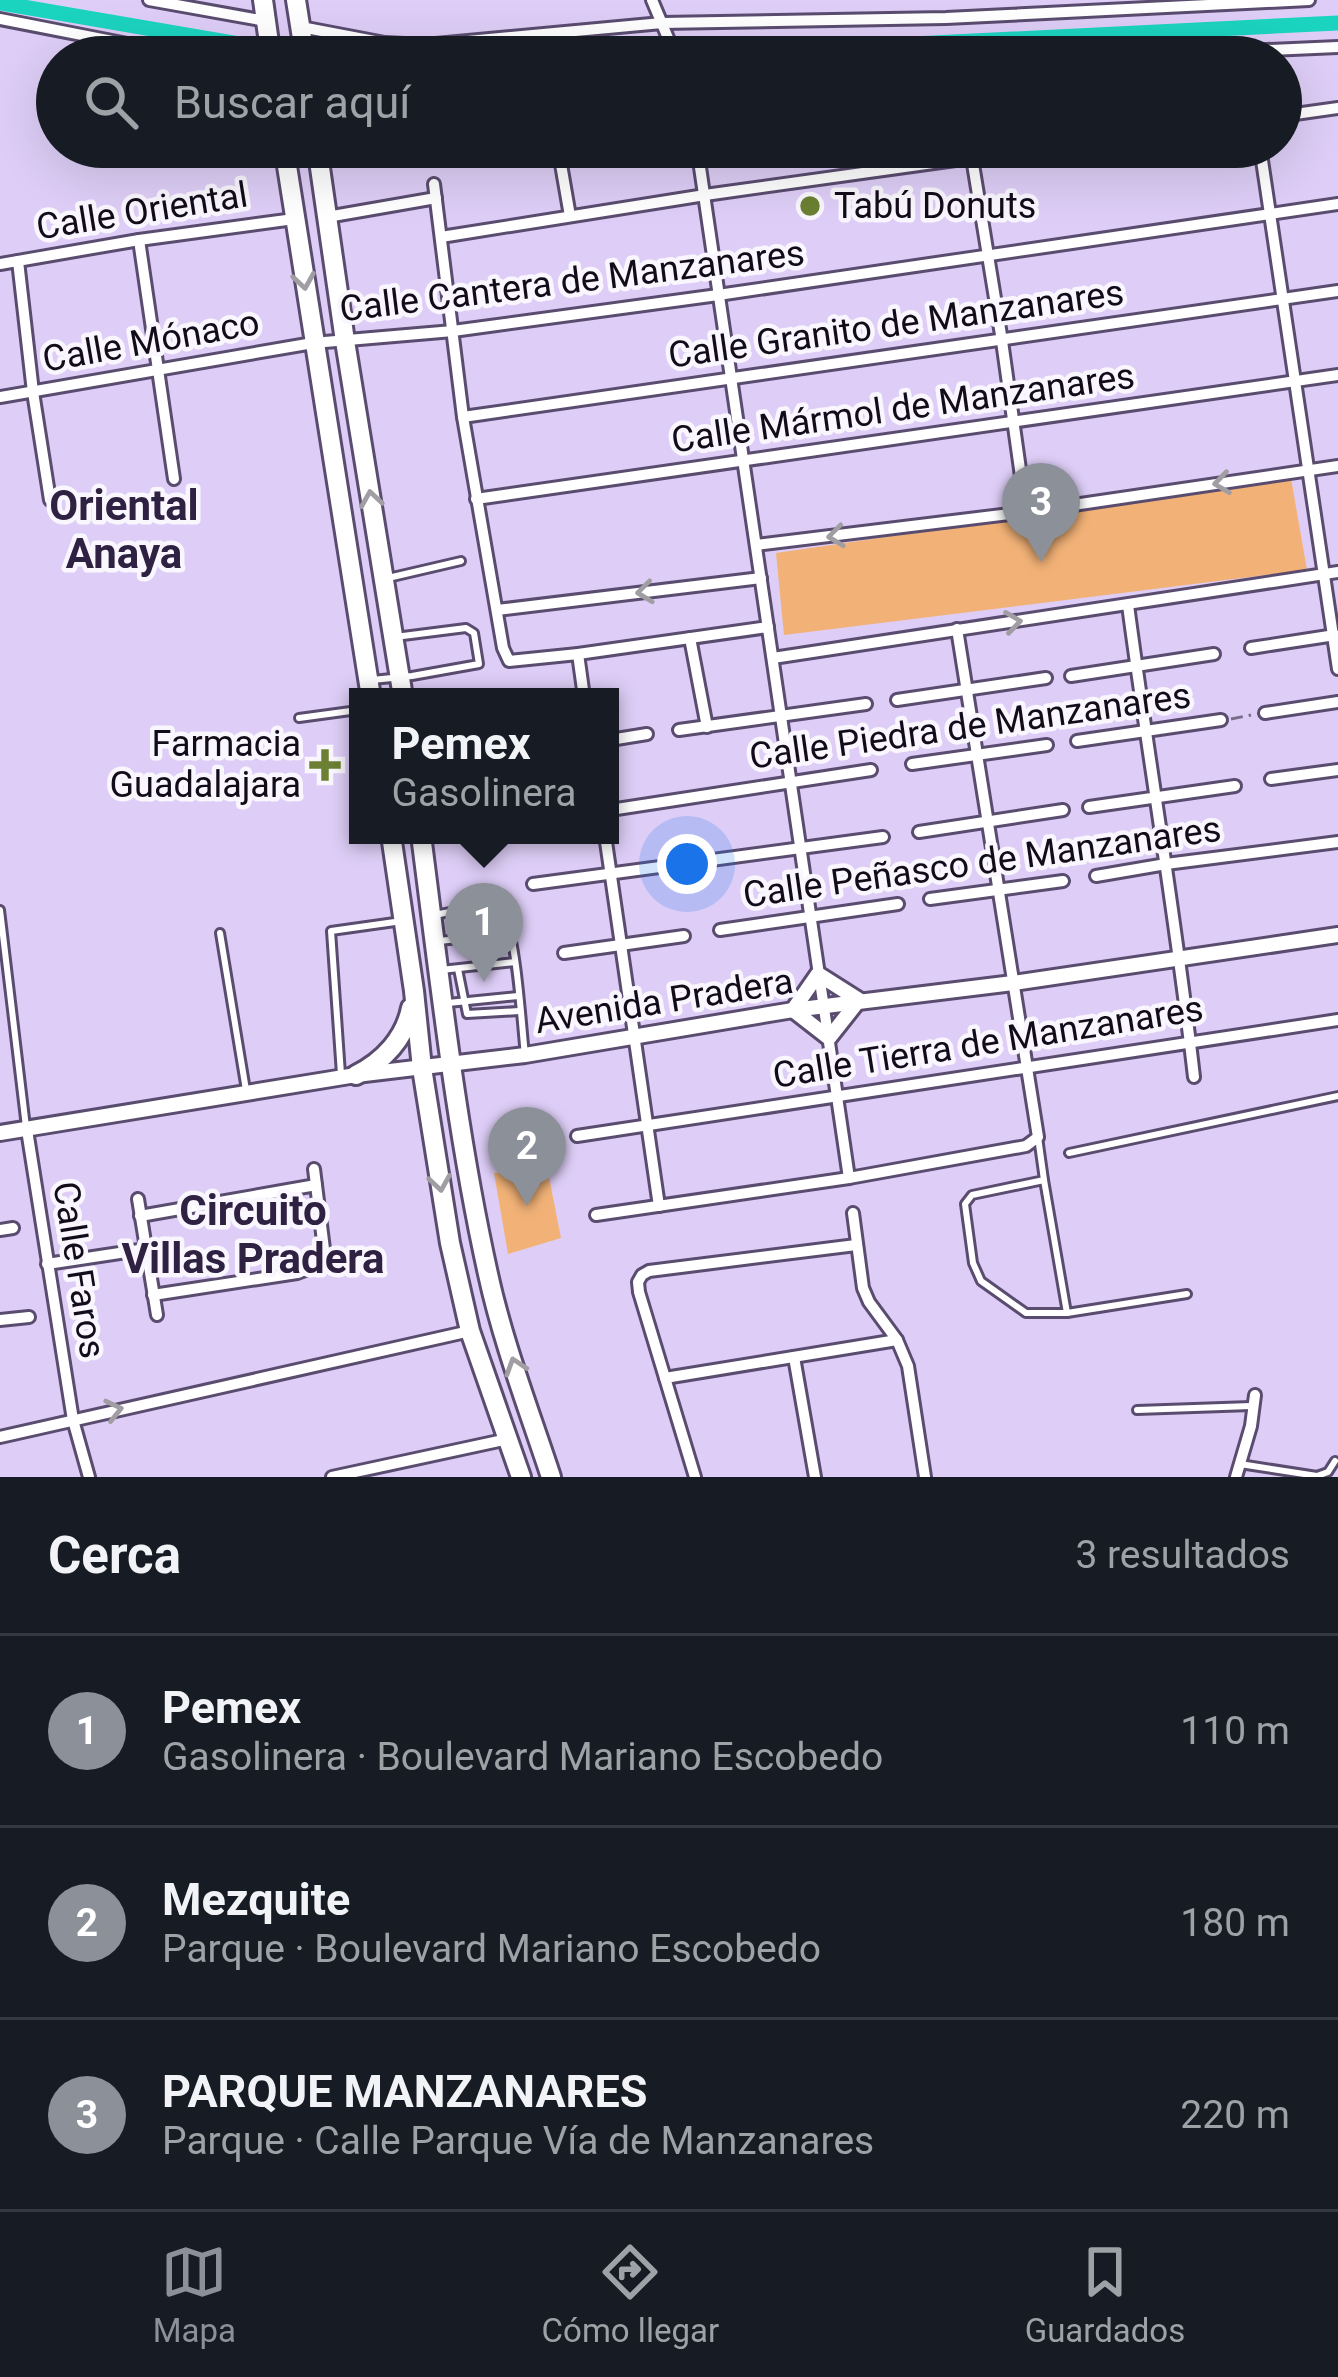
<!DOCTYPE html>
<html lang="es">
<meta charset="utf-8">
<style>
:root{--surface:#171b24;--page:#20242c;--text:#f1f3f6;--muted:#9ea1a6;--line:#363941;--accent:#8c9099}
body{margin:0;font-family:Roboto,sans-serif;background:var(--page);color:var(--text)}
.you{position:absolute;left:687px;top:864px;width:42px;height:42px;margin:-30px;border:9px solid #fff;border-radius:50%;background:#1a73e8;box-shadow:0 0 0 18px #1a73e833}
.badge{display:grid;place-items:center;width:78px;height:78px;border-radius:50%;background:var(--accent);color:#fff;font-size:39px;font-weight:700}
.pin{position:absolute;translate:-50% -99px;filter:drop-shadow(0 3px 6px #0008)}
.pin::after{content:'';position:absolute;top:63px;width:42px;height:36px;background:inherit;clip-path:polygon(0 0,100% 0,50% 100%)}
.popup{position:absolute;left:349px;top:688px;width:270px;height:156px;box-sizing:border-box;display:grid;place-content:center;border-radius:0px;background:var(--surface);filter:drop-shadow(0 3px 9px #0005);font-size:39px;white-space:nowrap;color:var(--muted)}
.popup b{font-size:45px;color:var(--text)}
.popup::after{content:'';position:absolute;left:50%;top:100%;margin-left:-24px;border:24px solid transparent;border-top-color:var(--surface)}
.list{margin:0;padding:0;list-style:none}
h2{display:flex;justify-content:space-between;align-items:center;height:156px;margin:0;padding:0 48px;font-size:51px}
h2 small{font-size:39px;font-weight:400;color:var(--muted)}
.list li{display:grid;grid-template-columns:78px 1fr auto;gap:36px;align-items:center;box-sizing:border-box;height:192px;padding:0 48px;border-top:3px solid var(--line)}
.list b{display:block;font-size:45px;white-space:nowrap}
.list p{margin:0;font-size:39px;white-space:nowrap;color:var(--muted)}
.list em{font-size:39px;font-style:normal;color:var(--muted)}
.icon{flex:none;width:66px;height:66px;fill:none;stroke:currentColor;stroke-width:2;stroke-linecap:round;stroke-linejoin:round}
.map{position:relative;flex:none;width:1338px;height:1477px;overflow:hidden}
.search{position:absolute;background:var(--surface);box-shadow:0 12px 48px #0002;left:36px;right:36px;top:36px;height:132px;display:flex;align-items:center;gap:30px;box-sizing:border-box;padding:0 42px;border-radius:66px;color:var(--muted);font-size:45px}
.sheet{height:732px;background:var(--surface)}
nav{display:flex;justify-content:space-around;align-items:center;box-sizing:border-box;height:168px;border-top:3px solid var(--line);background:var(--surface);font-size:33px;color:var(--muted)}
nav a{display:grid;justify-items:center;gap:6px}
nav .on{color:var(--accent)}
.map>svg:first-child{display:block}
</style>
<div class="map">
<svg width="1338" height="1477" viewBox="0 0 1338 1477">
<rect width="100%" height="100%" fill="#decef7"/>
<!-- green -->
<g fill="#f2b277">
<path d="M 1291,478 L 1307,570 L 784,635 L 776,553 Z"/>
<path d="M 547,1167 L 561,1238 L 508,1254 L 494,1173 Z"/>
</g>
<g fill="none" stroke-linecap="round" stroke-linejoin="round">
<!-- canal -->
<g stroke="#1bd4c0" stroke-width="15">
<path d="M 0,3 L 315,57"/>
<path d="M 732,57 L 873,46 L 1338,23"/>
</g>
<defs>
<g id="service">
<path d="M 388,578 L 461,561"/>
<path d="M 372,680 L 412,676 L 479,664 L 474,633 L 466,628 L 395,637"/>
<path d="M 299,718 L 358,710"/>
<path d="M 0,910 L 26,1127"/>
<path d="M 435,915 C 453,912 486,901 502,913 C 516,925 522,1030 525,1055"/>
<path d="M 220,933 L 246,1090"/>
<path d="M 438,941 L 512,934"/>
<path d="M 458,969 L 467,1014 L 519,1011"/>
<path d="M 441,970 L 515,962"/>
<path d="M 448,1003 L 518,996"/>
<path d="M 341,1074 L 331,931 L 402,921"/>
<path d="M 1038,1137 L 1044,1180 L 972,1195 L 965,1204 L 973,1263 L 981,1281 L 1026,1313 L 1067,1313 L 1187,1294"/>
<path d="M 1069,1153 L 1338,1096"/>
<path d="M 1044,1180 L 1067,1313"/>
<path d="M 1137,1410 L 1251,1406"/>
<path d="M 1240,1464 L 1317,1476 L 1328,1472 L 1335,1461"/>
</g>
<g id="minor">
<path d="M 149,0 L 266,21"/>
<path d="M 652,0 L 676,57"/>
<path d="M 0,19 L 194,57"/>
<path d="M 301,27 L 385,43 L 425,45 L 662,23 L 946,18 L 1309,0"/>
<path d="M 1107,57 L 1338,47"/>
<path d="M 1281,116 L 1338,108"/>
<path d="M 558,147 L 570,216"/>
<path d="M 697,147 L 849,1178"/>
<path d="M 1260,147 L 1338,669"/>
<path d="M 972,158 L 1002,341 L 1026,512"/>
<path d="M 434,184 L 463,417 L 503,648 L 509,661 L 578,654 L 768,627"/>
<path d="M 327,217 L 436,198"/>
<path d="M 441,237 L 705,195 L 1049,147"/>
<path d="M 139,240 L 174,479"/>
<path d="M 18,261 L 33,392 L 50,500"/>
<path d="M 0,264 L 139,240 L 294,219"/>
<path d="M 0,397 L 313,343 L 453,331 L 718,295 L 1338,204"/>
<path d="M 463,417 L 1338,291"/>
<path d="M 476,499 L 1338,375"/>
<path d="M 756,545 L 1026,512 L 1338,466"/>
<path d="M 1128,605 C 1149,763 1176,919 1194,1077"/>
<path d="M 497,610 L 761,578"/>
<path d="M 690,638 L 707,727"/>
<path d="M 1251,648 L 1335,635"/>
<path d="M 578,654 L 584,697"/>
<path d="M 773,658 L 1338,572"/>
<path d="M 1071,676 L 1214,654"/>
<path d="M 897,700 L 1046,678"/>
<path d="M 1265,713 L 1338,702"/>
<path d="M 679,730 L 866,704"/>
<path d="M 610,740 L 647,734"/>
<path d="M 1077,741 L 1221,720"/>
<path d="M 912,764 L 1047,745"/>
<path d="M 1271,779 L 1338,770"/>
<path d="M 1089,807 L 1235,786"/>
<path d="M 610,810 L 871,770"/>
<path d="M 919,832 L 1063,810"/>
<path d="M 605,835 L 659,1206"/>
<path d="M 1096,876 L 1166,864 L 1338,842"/>
<path d="M 533,884 L 883,837"/>
<path d="M 930,899 L 1063,881"/>
<path d="M 720,930 L 898,904"/>
<path d="M 564,953 L 684,936"/>
<path d="M 27,1130 L 73,1420 L 89,1477"/>
<path d="M 577,1136 L 1338,1020"/>
<path d="M 138,1199 L 157,1315"/>
<path d="M 853,1213 L 863,1288 L 869,1302 L 897,1340 L 908,1366 L 925,1477"/>
<path d="M 596,1215 L 849,1178 L 1026,1146 L 1038,1137 L 957,629"/>
<path d="M 140,1216 L 316,1185"/>
<path d="M 0,1230 L 13,1228"/>
<path d="M 47,1264 L 146,1249"/>
<path d="M 153,1295 L 297,1273 L 318,1265 L 324,1249 L 314,1169"/>
<path d="M 0,1320 L 29,1317"/>
<path d="M 794,1357 L 815,1477"/>
<path d="M 665,1378 L 897,1340"/>
<path d="M 0,1437 L 470,1331"/>
<path d="M 332,1477 L 508,1439"/>
<path d="M 695,1477 L 639,1292 L 638,1282 L 642,1275 L 649,1271 L 856,1245"/>
<path d="M 1236,1477 L 1251,1426 L 1255,1395"/>
</g>
<g id="tertiary">
<path d="M 818,974 L 859,1000 L 829,1038 L 793,1010 Z"/>
<path d="M 0,1133 L 356,1075 L 525,1055 L 793,1010 L 1013,983 L 1338,935"/>
</g>
<g id="primary">
<path d="M 263,0 L 271,57"/>
<path d="M 296,0 L 305,57"/>
<path d="M 284,147 L 371,697"/>
<path d="M 317,147 L 345,341 L 403,697"/>
<path d="M 391,835 L 414,991 L 422,1068 L 450,1243 L 470,1331 L 521,1477"/>
<path d="M 421,835 C 440,981 456,1130 488,1274 C 503,1343 529,1410 551,1477"/>
<path d="M 356,1075 C 384,1061 405,1038 411,1008"/>
</g>
</defs>
<!-- service casing -->
<use href="#service" stroke="#5a4c6f" stroke-width="12"/>
<!-- minor casing -->
<use href="#minor" stroke="#5a4c6f" stroke-width="16"/>
<!-- tertiary casing -->
<use href="#tertiary" stroke="#5a4c6f" stroke-width="20"/>
<!-- primary casing -->
<use href="#primary" stroke="#5a4c6f" stroke-width="24"/>
<!-- path -->
<path stroke="#796e8a" stroke-width="3" stroke-dasharray="12 6" stroke-linecap="butt" d="M 1231,719 L 1251,715"/>
<!-- service -->
<use href="#service" stroke="#fff" stroke-width="6"/>
<!-- minor -->
<use href="#minor" stroke="#fff" stroke-width="10"/>
<!-- tertiary -->
<use href="#tertiary" stroke="#fff" stroke-width="14"/>
<!-- primary -->
<use href="#primary" stroke="#fff" stroke-width="18"/>
</g>
<!-- one-way arrows -->
<defs><path id="oneway-chevron" d="M-2-3.5L2.5 0L-2 3.5" fill="none" stroke-width="1.6" stroke-linecap="round" stroke-linejoin="round" transform="scale(3)"/></defs>
<g stroke="#a09ea3">
<use href="#oneway-chevron" transform="translate(304 281) rotate(81)"/>
<use href="#oneway-chevron" transform="translate(1222 483) rotate(172)"/>
<use href="#oneway-chevron" transform="translate(371 499) rotate(-99)"/>
<use href="#oneway-chevron" transform="translate(836 536) rotate(173)"/>
<use href="#oneway-chevron" transform="translate(645 592) rotate(173)"/>
<use href="#oneway-chevron" transform="translate(1013 622) rotate(-8)"/>
<use href="#oneway-chevron" transform="translate(440 1183) rotate(81)"/>
<use href="#oneway-chevron" transform="translate(515 1366) rotate(-108)"/>
<use href="#oneway-chevron" transform="translate(114 1410) rotate(-13)"/>
</g>
<!-- markers -->
<g fill="#6b8032" stroke="#f9f6fe" stroke-width="4.5">
<circle cx="810" cy="206" r="12"/>
<path d="M319 747h12v12h12v12h-12v12h-12v-12h-12v-12h12z"/>
</g>
<g text-anchor="middle" dominant-baseline="central" stroke-width="9" stroke-linejoin="round" paint-order="stroke">
<!-- poi labels -->
<g font-size="36" fill="#120c1a" stroke="#f9f6fe" text-anchor="start">
<text x="834" y="206">Tabú Donuts</text>
<text x="301" y="744" text-anchor="end">Farmacia<tspan x="301" dy="41">Guadalajara</tspan></text>
</g>
<!-- street labels -->
<g font-size="36" fill="#120c1a" stroke="#f9f6fe">
<text transform="translate(142 211) rotate(-9)">Calle Oriental</text>
<text transform="translate(572 281) rotate(-7)">Calle Cantera de Manzanares</text>
<text transform="translate(896 324) rotate(-8)">Calle Granito de Manzanares</text>
<text transform="translate(151 341) rotate(-10)">Calle Mónaco</text>
<text transform="translate(903 408) rotate(-8)">Calle Mármol de Manzanares</text>
<text transform="translate(970 726) rotate(-8)">Calle Piedra de Manzanares</text>
<text transform="translate(982 862) rotate(-8)">Calle Peñasco de Manzanares</text>
<text transform="translate(664 1001) rotate(-9)">Avenida Pradera</text>
<text transform="translate(988 1042) rotate(-9)">Calle Tierra de Manzanares</text>
<text transform="translate(79 1270) rotate(81)">Calle Faros</text>
</g>
<!-- quarter labels -->
<g font-size="42" font-weight="bold" fill="#2f2141" stroke="#f9f6fe">
<text x="124" y="505">Oriental<tspan x="124" dy="48">Anaya</tspan></text>
<text x="253" y="1210">Circuito<tspan x="253" dy="48">Villas Pradera</tspan></text>
</g>
</g>
</svg>
<div class="you"></div>
<div class="pin badge" style="left:484px;top:982px">1</div>
<div class="popup"><b>Pemex</b>Gasolinera</div>
<div class="pin badge" style="left:527px;top:1206px">2</div>
<div class="pin badge" style="left:1041px;top:562px">3</div>
<div class="search"><svg class="icon" aria-label="search" viewBox="0 0 24 24"><circle cx="10" cy="10" r="6"/><path d="M15 15l6 6"/></svg>Buscar aquí</div>
</div>
<section class="sheet">
<h2>Cerca<small>3 resultados</small></h2>
<ul class="list">
<li><span class="badge">1</span><div><b>Pemex</b><p>Gasolinera · Boulevard Mariano Escobedo</p></div><em>110 m</em></li>
<li><span class="badge">2</span><div><b>Mezquite</b><p>Parque · Boulevard Mariano Escobedo</p></div><em>180 m</em></li>
<li><span class="badge">3</span><div><b>PARQUE MANZANARES</b><p>Parque · Calle Parque Vía de Manzanares</p></div><em>220 m</em></li>
</ul>
</section>
<nav>
<a class="on"><svg class="icon" aria-label="map" viewBox="0 0 24 24"><path d="M3 6l6-2 6 2 6-2v14l-6 2-6-2-6 2zM9 4v14M15 6v14"/></svg>Mapa</a>
<a><svg class="icon" aria-label="directions" viewBox="0 0 24 24"><path d="M12 3l9 9-9 9-9-9zM9 14v-3h6M13 9l2 2-2 2"/></svg>Cómo llegar</a>
<a><svg class="icon" aria-label="saved" viewBox="0 0 24 24"><path d="M7 4h10v16l-5-4-5 4z"/></svg>Guardados</a>
</nav>
